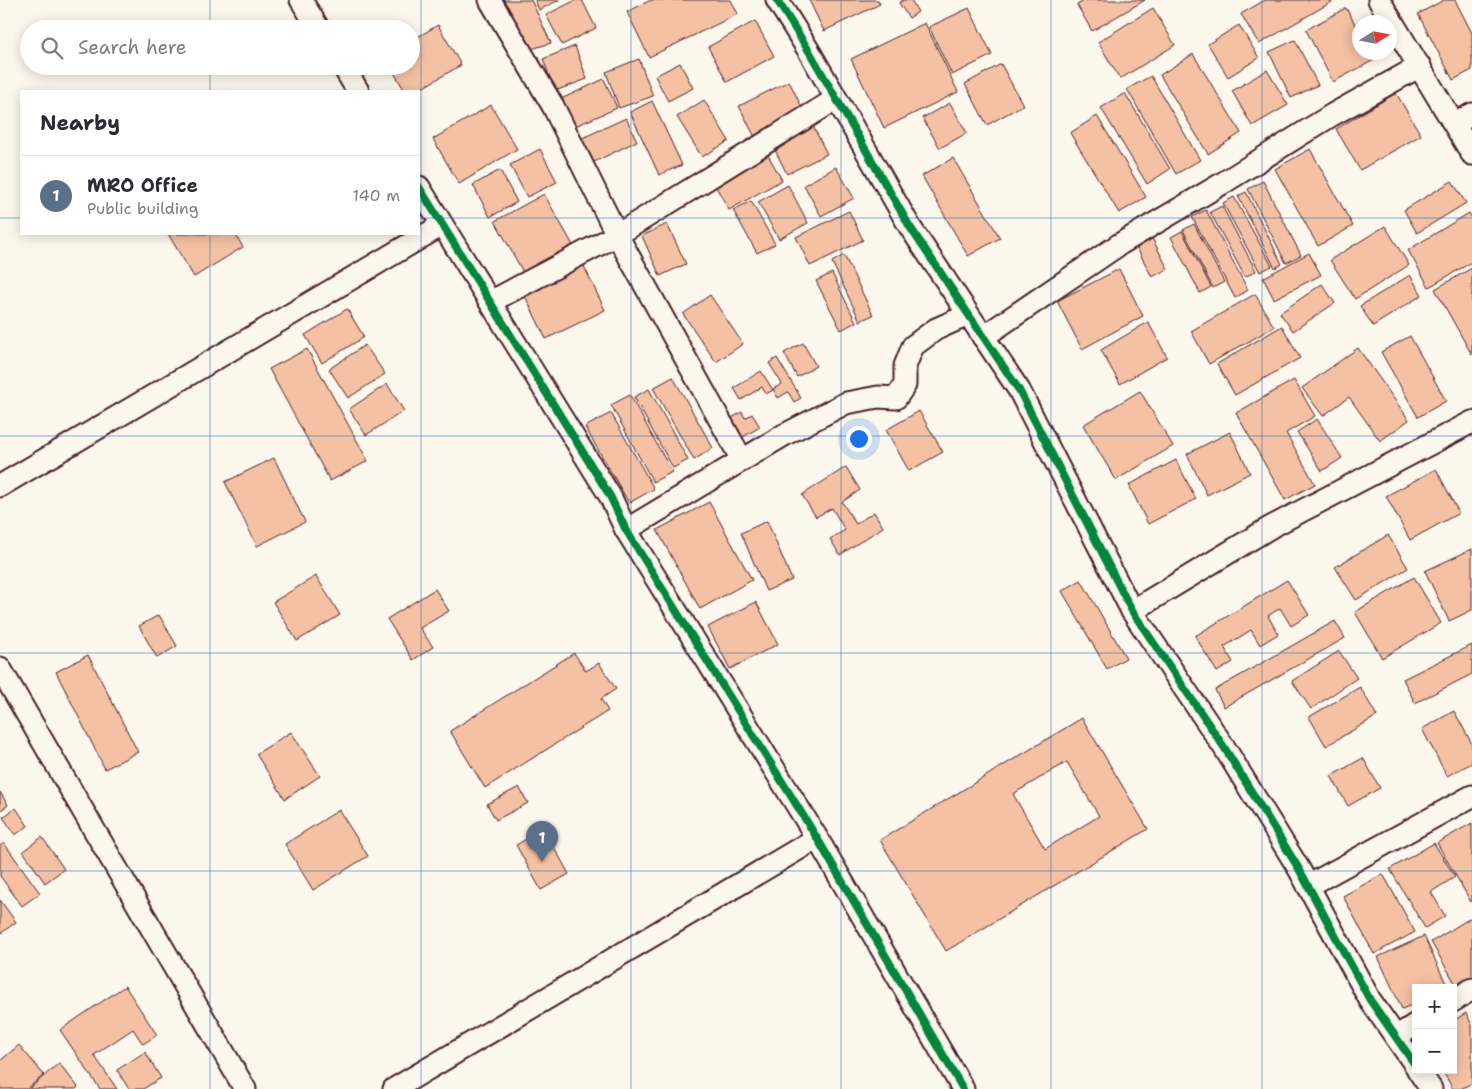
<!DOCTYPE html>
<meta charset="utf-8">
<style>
:root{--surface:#fff;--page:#f2f2f3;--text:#2b2b33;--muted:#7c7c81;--line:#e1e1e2;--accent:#d93025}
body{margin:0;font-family:"Shantell Sans",sans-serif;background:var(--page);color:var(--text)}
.controls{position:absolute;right:15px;bottom:15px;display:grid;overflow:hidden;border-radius:0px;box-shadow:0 2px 12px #0003}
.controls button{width:45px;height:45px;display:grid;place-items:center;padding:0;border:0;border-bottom:1px solid var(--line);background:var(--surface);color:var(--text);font:25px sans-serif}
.compass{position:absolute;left:1352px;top:15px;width:45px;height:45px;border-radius:50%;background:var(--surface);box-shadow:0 2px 12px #0003;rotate:79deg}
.you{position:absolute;left:858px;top:438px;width:18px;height:18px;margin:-12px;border:4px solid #fff;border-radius:50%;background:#1a73e8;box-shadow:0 0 0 8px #1a73e833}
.badge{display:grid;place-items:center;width:32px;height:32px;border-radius:50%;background:var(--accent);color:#fff;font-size:16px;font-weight:700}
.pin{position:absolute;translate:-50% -41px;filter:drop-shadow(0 1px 2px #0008)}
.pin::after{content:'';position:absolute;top:26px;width:18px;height:15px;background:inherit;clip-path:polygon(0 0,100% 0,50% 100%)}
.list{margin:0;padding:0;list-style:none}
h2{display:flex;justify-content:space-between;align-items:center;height:65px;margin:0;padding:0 20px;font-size:21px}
h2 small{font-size:16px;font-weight:400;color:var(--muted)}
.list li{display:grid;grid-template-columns:32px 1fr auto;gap:15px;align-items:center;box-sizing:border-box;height:80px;padding:0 20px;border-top:1px solid var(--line)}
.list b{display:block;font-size:19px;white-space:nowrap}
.list p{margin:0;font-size:16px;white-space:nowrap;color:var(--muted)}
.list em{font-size:16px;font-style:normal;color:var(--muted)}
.icon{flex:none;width:28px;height:28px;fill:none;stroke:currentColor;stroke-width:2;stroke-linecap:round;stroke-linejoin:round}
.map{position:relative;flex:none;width:1472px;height:1089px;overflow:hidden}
.search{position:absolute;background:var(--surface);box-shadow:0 2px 12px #0003;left:20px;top:20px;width:400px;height:55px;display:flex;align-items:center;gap:12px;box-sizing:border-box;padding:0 18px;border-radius:28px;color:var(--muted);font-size:19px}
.panel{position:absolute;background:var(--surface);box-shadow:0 2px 12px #0003;left:20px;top:90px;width:400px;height:145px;border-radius:0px}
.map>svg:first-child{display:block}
</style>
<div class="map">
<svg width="1472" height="1089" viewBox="0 0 1472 1089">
<rect width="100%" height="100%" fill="#fbf7ec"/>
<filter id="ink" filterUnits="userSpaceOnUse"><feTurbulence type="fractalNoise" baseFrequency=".02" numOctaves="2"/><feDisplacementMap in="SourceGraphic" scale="10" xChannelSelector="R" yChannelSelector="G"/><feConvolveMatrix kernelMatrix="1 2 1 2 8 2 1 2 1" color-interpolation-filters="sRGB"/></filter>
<g filter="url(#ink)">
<!-- building -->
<g fill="#f4c1a4" stroke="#4a1f2b" fill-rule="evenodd">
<path d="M 500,0 L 531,0 L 551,43 L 528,50 Z"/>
<path d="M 535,0 L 559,0 L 539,10 Z"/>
<path d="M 576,0 L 582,0 L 596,28 L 562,45 L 546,15 Z"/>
<path d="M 651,0 L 731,0 L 738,14 L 649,57 L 627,12 Z"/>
<path d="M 809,0 L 878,0 L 880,4 L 824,31 Z"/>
<path d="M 903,0 L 911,0 L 918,12 L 909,18 L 899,3 Z"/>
<path d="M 1086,0 L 1145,0 L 1092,31 L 1077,5 Z"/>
<path d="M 1265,0 L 1335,0 L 1259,44 L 1241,14 Z"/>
<path d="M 1444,0 L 1455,0 L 1472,33 L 1472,70 L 1453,80 L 1418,14 Z"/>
<path d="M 969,8 L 992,55 L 952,75 L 929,27 Z"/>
<path d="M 1153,8 L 1175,45 L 1120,79 L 1098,42 Z"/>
<path d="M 1346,8 L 1360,33 L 1360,52 L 1370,52 L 1374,60 L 1333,82 L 1306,30 Z"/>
<path d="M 755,21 L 774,56 L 727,82 L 708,47 Z"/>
<path d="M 925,23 L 958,92 L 884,128 L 851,59 Z"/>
<path d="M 438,25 L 461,65 L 417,91 L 405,91 L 390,66 L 411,66 L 411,41 Z"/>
<path d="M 1239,25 L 1259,58 L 1228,77 L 1208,44 Z"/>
<path d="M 1295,40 L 1318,85 L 1291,98 L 1269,52 Z"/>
<path d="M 575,46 L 587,79 L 555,91 L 543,59 Z"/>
<path d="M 1193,54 L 1241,133 L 1208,154 L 1160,75 Z"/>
<path d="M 639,59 L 653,96 L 619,108 L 606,72 Z"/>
<path d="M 680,63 L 693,88 L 668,101 L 655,76 Z"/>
<path d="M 1001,64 L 1023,105 L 987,125 L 965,84 Z"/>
<path d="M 1267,70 L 1288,105 L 1252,126 L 1232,91 Z"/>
<path d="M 1151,76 L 1200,160 L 1176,174 L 1127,89 Z"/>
<path d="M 604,79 L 617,108 L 573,127 L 561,99 Z"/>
<path d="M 789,81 L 805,114 L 756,139 L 739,106 Z"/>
<path d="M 1125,93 L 1170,169 L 1147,184 L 1101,108 Z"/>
<path d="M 1396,93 L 1421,135 L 1360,170 L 1336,129 Z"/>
<path d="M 704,100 L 729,141 L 702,157 L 677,117 Z"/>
<path d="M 652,101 L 682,165 L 659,175 L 630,112 Z"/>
<path d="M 950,103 L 967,133 L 940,148 L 922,118 Z"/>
<path d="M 491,105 L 517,149 L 459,184 L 433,139 Z"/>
<path d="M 1097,116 L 1146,197 L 1119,213 L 1070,133 Z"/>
<path d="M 626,118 L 637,141 L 588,165 L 578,140 Z"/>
<path d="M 811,122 L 827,154 L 787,174 L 771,142 Z"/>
<path d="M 764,148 L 782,180 L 729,210 L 711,178 Z"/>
<path d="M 540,149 L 557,182 L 527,197 L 510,165 Z"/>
<path d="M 1310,149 L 1353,226 L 1318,246 L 1275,169 Z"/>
<path d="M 953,158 L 1000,238 L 968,256 L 922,176 Z"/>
<path d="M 836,167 L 854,198 L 821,216 L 804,185 Z"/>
<path d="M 500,170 L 517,202 L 490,217 L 473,185 Z"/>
<path d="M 1263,181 L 1301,255 L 1286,263 L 1248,189 Z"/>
<path d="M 1452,181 L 1466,203 L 1417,233 L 1404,210 Z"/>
<path d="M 788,185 L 808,223 L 779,239 L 758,202 Z"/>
<path d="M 1246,192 L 1282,264 L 1275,268 L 1238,196 Z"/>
<path d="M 544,194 L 574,247 L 524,274 L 495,221 Z"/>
<path d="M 1234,197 L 1272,266 L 1260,272 L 1223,203 Z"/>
<path d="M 751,201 L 775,244 L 757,253 L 733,210 Z"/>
<path d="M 1222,206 L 1256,271 L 1245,277 L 1210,212 Z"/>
<path d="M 1206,210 L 1248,290 L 1235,298 L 1192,217 Z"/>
<path d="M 849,211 L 863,240 L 810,266 L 796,237 Z"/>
<path d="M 1469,213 L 1472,218 L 1472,262 L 1429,287 L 1408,250 Z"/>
<path d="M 667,224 L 686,264 L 660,276 L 642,236 Z"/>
<path d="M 1194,224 L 1224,282 L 1213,288 L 1183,230 Z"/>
<path d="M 1385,226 L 1409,265 L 1355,299 L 1330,260 Z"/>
<path d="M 1182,231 L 1211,287 L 1200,293 L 1171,237 Z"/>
<path d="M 168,234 L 235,234 L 243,247 L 194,277 Z"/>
<path d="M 1152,238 L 1168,269 L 1152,277 L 1136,246 Z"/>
<path d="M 1309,253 L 1321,275 L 1274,299 L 1263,278 Z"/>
<path d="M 844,255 L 873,315 L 860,321 L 832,262 Z"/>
<path d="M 582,262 L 605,310 L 546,339 L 523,292 Z"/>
<path d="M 1472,268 L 1472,355 L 1435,289 Z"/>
<path d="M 1119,269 L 1143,316 L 1082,349 L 1057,301 Z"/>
<path d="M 832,273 L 856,322 L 841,330 L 816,281 Z"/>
<path d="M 1410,275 L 1422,295 L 1373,326 L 1360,306 Z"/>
<path d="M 1322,284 L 1335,303 L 1293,331 L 1280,313 Z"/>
<path d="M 1255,294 L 1274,327 L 1209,364 L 1191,331 Z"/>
<path d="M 710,295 L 743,344 L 716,362 L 683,314 Z"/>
<path d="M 347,309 L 364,337 L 322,363 L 305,335 Z"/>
<path d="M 1148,322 L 1167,357 L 1120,384 L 1101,350 Z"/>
<path d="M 1282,326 L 1300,358 L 1235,395 L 1217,364 Z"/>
<path d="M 1410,336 L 1446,401 L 1418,417 L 1381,352 Z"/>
<path d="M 803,343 L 816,366 L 797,377 L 784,353 Z"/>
<path d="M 365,345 L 385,374 L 348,398 L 329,369 Z"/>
<path d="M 1358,348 L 1409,420 L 1380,441 L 1349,397 L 1323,416 L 1302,388 Z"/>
<path d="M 307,349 L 368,461 L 330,481 L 269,369 Z"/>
<path d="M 777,358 L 801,398 L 794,402 L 788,392 L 778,398 L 773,389 L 782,384 L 769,363 Z"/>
<path d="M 761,371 L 773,390 L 766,394 L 762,387 L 741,400 L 734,388 Z"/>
<path d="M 673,377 L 713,448 L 694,460 L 653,388 Z"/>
<path d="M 1294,380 L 1315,416 L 1286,433 L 1315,484 L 1285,500 L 1236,413 Z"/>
<path d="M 387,384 L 404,411 L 366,435 L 349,409 Z"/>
<path d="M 649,389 L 688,460 L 673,468 L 634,397 Z"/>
<path d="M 1140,391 L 1173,446 L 1116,480 L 1083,425 Z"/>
<path d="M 630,395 L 672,472 L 653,482 L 611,405 Z"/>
<path d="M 919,411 L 943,452 L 909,471 L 886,430 Z"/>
<path d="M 742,412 L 745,418 L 752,414 L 760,427 L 741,438 L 730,419 Z"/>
<path d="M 611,413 L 654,489 L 629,503 L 585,427 Z"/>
<path d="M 1317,419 L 1342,458 L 1322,471 L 1297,432 Z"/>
<path d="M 1230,432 L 1250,473 L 1207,495 L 1187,454 Z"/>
<path d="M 274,458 L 305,522 L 257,546 L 225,482 Z"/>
<path d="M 1176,460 L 1196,499 L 1148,524 L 1129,485 Z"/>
<path d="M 846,467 L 860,490 L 842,502 L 856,524 L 874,512 L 883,527 L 840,555 L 830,539 L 845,530 L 832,508 L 816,517 L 802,495 Z"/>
<path d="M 1436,469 L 1459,513 L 1410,540 L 1386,496 Z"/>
<path d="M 709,502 L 752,580 L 700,609 L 657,530 Z"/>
<path d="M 767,521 L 792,580 L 766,591 L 741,533 Z"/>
<path d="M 1388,535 L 1408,568 L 1356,600 L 1335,567 Z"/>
<path d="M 1472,549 L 1472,610 L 1449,621 L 1425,571 Z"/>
<path d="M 316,576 L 340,615 L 297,641 L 273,602 Z"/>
<path d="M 1414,577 L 1441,623 L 1382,658 L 1355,612 Z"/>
<path d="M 1081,580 L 1126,658 L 1107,669 L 1062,591 Z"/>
<path d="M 1287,580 L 1309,615 L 1291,626 L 1280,608 L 1268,616 L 1278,634 L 1260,645 L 1251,630 L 1224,647 L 1233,662 L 1217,672 L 1195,636 Z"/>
<path d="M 435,589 L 449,611 L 420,628 L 433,647 L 413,660 L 387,619 Z"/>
<path d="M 756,602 L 778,644 L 730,669 L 708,627 Z"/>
<path d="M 159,615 L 177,646 L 157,658 L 139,626 Z"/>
<path d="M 1335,621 L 1345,638 L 1224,707 L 1215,690 Z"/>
<path d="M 1472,645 L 1472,674 L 1415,703 L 1403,679 Z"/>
<path d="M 1339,651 L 1357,678 L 1311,709 L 1292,681 Z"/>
<path d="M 574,653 L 586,671 L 599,663 L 616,689 L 601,699 L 608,711 L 485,788 L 450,731 Z"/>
<path d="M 88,655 L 138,752 L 105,769 L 56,672 Z"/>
<path d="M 1360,687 L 1377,716 L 1326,746 L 1309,717 Z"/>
<path d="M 1454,711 L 1472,744 L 1472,763 L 1447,776 L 1422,729 Z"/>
<path d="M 1082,718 L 1148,829 L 946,951 L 880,840 ZM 1067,762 L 1099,816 L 1045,849 L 1013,794 Z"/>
<path d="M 291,732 L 320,776 L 285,799 L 256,754 Z"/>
<path d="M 1363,758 L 1380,788 L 1348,806 L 1331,776 Z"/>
<path d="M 519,787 L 528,803 L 496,820 L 487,804 Z"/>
<path d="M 0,792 L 8,805 L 0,811 Z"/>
<path d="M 16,808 L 28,826 L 15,835 L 3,817 Z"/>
<path d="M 339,810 L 368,856 L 313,890 L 285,844 Z"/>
<path d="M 1472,823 L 1472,901 L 1471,902 L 1437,843 Z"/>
<path d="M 544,829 L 569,874 L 541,890 L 516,845 Z"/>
<path d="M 42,837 L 64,869 L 45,883 L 23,851 Z"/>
<path d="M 4,843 L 40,893 L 22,906 L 0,876 L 0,846 Z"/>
<path d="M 1434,843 L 1455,877 L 1431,892 L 1445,916 L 1425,928 L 1390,869 Z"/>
<path d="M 1383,874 L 1415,932 L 1374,954 L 1343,896 Z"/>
<path d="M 0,900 L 16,922 L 0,934 Z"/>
<path d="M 1472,917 L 1472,979 L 1458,988 L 1431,942 Z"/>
<path d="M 1424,936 L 1448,988 L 1416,988 L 1416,1003 L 1402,1009 L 1378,957 Z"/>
<path d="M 125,986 L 157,1035 L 143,1044 L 133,1029 L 94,1055 L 117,1089 L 100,1089 L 60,1030 Z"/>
<path d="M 1466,1013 L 1472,1025 L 1472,1083 L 1461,1089 L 1453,1089 L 1442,1070 L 1453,1070 L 1453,1021 Z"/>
<path d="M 19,1045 L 44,1075 L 27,1089 L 0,1089 L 0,1061 Z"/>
<path d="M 145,1052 L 161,1078 L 143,1089 L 129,1089 L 117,1070 Z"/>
<path d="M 59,1063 L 78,1087 L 76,1089 L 29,1089 Z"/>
</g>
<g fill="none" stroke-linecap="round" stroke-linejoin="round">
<defs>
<g id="minor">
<path d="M 301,0 L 319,29"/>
<path d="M 490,0 L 553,106 L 617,235 L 742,460"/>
<path d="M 777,0 L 809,51 L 910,227 L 1019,390 L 1132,611 L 1224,747 L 1299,869 L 1370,1000 L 1416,1066"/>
<path d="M 1379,0 L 1472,154"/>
<path d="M 343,66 L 358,91"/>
<path d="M 1455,124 L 1472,114"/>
<path d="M 419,187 L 610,496 L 626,530 L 817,838 L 963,1089"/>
<path d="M 490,302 L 617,235 L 836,99"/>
<path d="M 983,337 L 1120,244 L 1223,183 L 1332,115 L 1420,66"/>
<path d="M 0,486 L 442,225"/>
<path d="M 626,530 L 784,435 L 846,403 L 878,397 L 896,398 L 905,385 L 905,366 L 913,346 L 936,329 L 968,315"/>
<path d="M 1132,611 L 1271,527 L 1472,422"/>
<path d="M 0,668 L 245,1089"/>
<path d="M 1308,886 L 1472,796"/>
<path d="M 1453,1001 L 1472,989"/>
<path d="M 1396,1037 L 1416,1024"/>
<path d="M 1418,1070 L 1431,1089"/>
<path d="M 394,1089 L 817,838"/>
</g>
</defs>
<!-- minor casing -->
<use href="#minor" stroke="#4a1f2b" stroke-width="25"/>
<!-- minor -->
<use href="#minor" stroke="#fbf7ec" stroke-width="21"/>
<defs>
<g id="cycleway">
<path d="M 777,0 L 809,51 L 910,227 L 1019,390 L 1132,611 L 1224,747 L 1299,869 L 1370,1000 L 1416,1066"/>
<path d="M 419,187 L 610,496 L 626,530 L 817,838 L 963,1089"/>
</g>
</defs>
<!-- cycleway casing -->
<use href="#cycleway" stroke="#fbf7ec" stroke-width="11"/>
<!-- cycleway -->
<use href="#cycleway" stroke="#00873e" stroke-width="8"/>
</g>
</g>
<!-- grid -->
<path fill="none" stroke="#1f6fb2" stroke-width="1" stroke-opacity="0.55" d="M 210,0 L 210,29M 421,0 L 421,1089M 631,0 L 631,1089M 841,0 L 841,1089M 1051,0 L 1051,1089M 1262,0 L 1262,1089M 210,66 L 210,91M 0,218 L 21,218M 419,218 L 1472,218M 210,234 L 210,1089M 0,436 L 1472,436M 0,653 L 1472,653M 0,871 L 1472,871"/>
</svg>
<div class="controls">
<button>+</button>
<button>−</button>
</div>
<svg class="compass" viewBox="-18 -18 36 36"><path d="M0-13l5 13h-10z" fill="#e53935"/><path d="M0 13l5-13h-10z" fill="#7c7c81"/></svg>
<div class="you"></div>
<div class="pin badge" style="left:542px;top:862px;background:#5c6f8a">1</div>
<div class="search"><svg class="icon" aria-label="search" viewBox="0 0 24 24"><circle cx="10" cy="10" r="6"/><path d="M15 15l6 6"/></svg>Search here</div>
<section class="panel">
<h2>Nearby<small></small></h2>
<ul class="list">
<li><span class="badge" style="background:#5c6f8a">1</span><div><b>MRO Office</b><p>Public building</p></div><em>140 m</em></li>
</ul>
</section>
</div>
